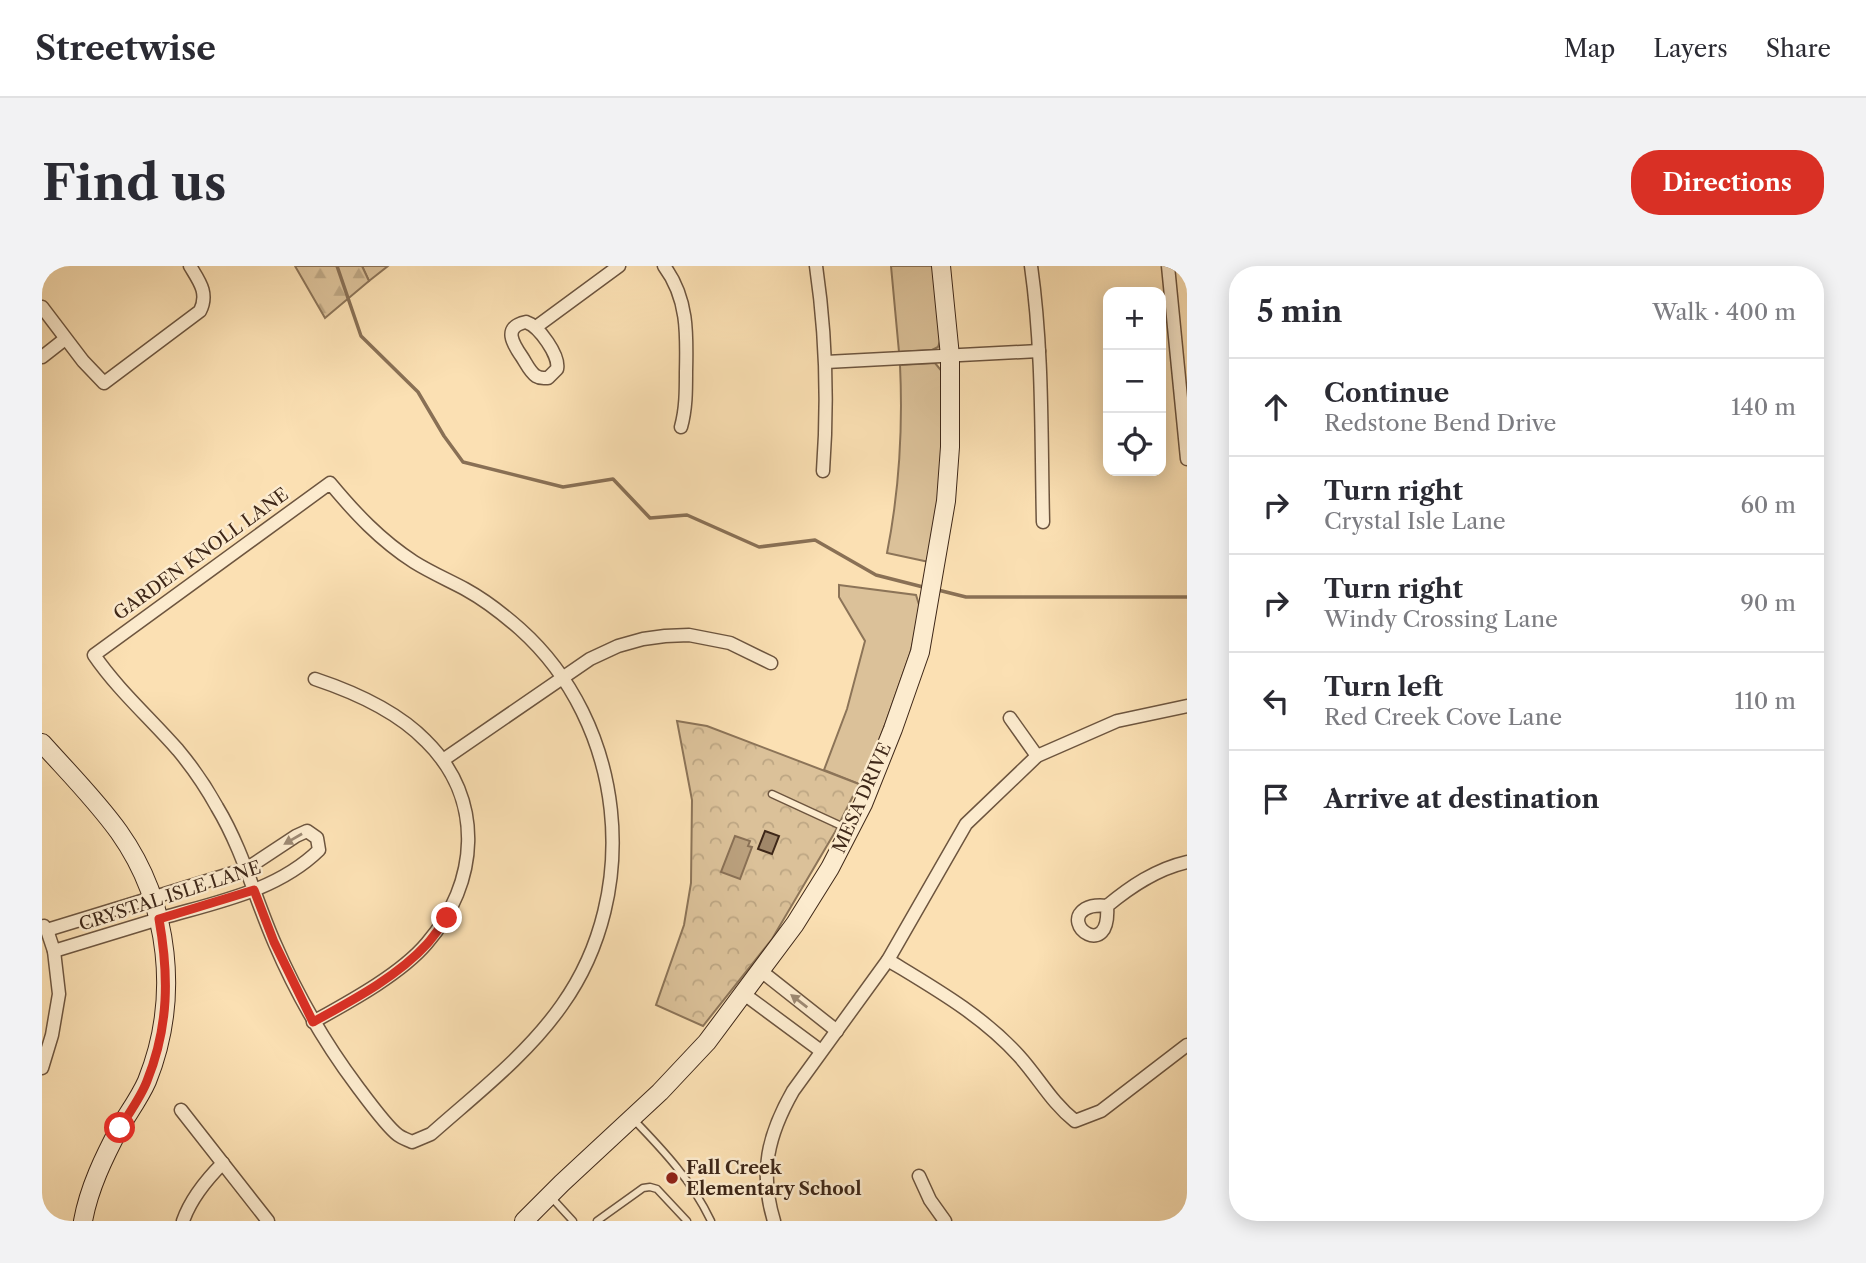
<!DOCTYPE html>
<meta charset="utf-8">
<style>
:root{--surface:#fff;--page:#f2f2f3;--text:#2b2b33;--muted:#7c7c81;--line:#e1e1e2;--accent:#d93025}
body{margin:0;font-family:"Libre Caslon Text",serif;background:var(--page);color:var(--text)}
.controls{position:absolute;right:21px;top:21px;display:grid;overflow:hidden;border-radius:14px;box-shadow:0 4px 18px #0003}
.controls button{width:63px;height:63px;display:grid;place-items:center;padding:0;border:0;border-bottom:2px solid var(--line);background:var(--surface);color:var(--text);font:35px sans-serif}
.stop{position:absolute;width:21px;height:21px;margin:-16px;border:5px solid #d93025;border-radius:50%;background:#fff}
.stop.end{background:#d93025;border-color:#fff;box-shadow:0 2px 7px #0008}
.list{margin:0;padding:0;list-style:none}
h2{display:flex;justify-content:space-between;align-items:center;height:91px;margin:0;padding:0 28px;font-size:30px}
h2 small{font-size:23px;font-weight:400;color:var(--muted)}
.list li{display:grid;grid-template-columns:46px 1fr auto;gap:21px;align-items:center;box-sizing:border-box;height:98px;padding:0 28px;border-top:2px solid var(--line)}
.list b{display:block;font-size:26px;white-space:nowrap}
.list p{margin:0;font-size:23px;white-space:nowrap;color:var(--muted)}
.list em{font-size:23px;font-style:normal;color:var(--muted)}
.icon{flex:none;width:38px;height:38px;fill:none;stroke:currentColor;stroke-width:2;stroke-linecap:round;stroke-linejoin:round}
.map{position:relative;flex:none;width:1145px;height:955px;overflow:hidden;border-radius:28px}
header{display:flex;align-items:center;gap:42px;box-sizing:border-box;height:98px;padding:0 35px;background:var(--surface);border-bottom:2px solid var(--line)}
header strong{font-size:33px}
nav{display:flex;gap:38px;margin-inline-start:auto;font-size:24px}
.intro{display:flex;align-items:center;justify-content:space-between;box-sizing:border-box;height:168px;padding:0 42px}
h1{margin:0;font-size:49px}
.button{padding:18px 32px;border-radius:28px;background:var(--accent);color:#fff;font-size:24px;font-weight:700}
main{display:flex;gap:42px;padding:0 42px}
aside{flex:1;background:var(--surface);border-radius:28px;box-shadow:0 4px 18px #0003}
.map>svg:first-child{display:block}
</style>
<header>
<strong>Streetwise</strong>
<nav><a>Map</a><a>Layers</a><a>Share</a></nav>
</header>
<div class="intro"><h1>Find us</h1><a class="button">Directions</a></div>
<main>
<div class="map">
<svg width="1145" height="955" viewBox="0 0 1145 955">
<defs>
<pattern id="forest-firs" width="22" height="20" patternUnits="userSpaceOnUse" patternTransform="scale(1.75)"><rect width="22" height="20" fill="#dbc199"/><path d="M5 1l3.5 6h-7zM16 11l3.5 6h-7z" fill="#bda683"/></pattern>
<pattern id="park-crowns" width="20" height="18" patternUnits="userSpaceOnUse" patternTransform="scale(1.75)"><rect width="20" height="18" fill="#dbc199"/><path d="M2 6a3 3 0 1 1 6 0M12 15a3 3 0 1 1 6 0" fill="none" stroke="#bda683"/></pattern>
</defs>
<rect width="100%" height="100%" fill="#fbe0b3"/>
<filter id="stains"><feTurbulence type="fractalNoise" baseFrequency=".00286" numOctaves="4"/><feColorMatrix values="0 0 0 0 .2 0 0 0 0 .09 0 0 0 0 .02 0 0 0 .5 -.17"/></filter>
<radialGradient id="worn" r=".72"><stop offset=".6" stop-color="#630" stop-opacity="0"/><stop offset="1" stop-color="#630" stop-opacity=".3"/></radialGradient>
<!-- grass -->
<g fill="#dbc199" stroke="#8c7458" stroke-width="2">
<path d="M 320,0 L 346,0 L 327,15 Z"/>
<path d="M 849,0 L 892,0 L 899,72 L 896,81 L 890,84 L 857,86 Z"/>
<path d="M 893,97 L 902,108 L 898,223 L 887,296 L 845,287 C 857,226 861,162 858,99 Z"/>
<path d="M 797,319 L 874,329 L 879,345 L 868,388 L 838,473 L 817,518 L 782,504 L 805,443 L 823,375 L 797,331 Z"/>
</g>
<!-- forest -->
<path fill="url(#forest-firs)" stroke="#8c7458" stroke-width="2" d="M 253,0 L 320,0 L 327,15 L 283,52 Z"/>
<!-- park -->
<path fill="url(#park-crowns)" stroke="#8c7458" stroke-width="2" d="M 635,455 L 665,460 L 817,518 L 793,566 L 730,673 L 661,760 L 614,739 L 642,659 L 649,617 L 650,534 Z"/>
<!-- water -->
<path fill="#bba17e" stroke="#897055" stroke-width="2" d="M 693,570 L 708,575 L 706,580 L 710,581 L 698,613 L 679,606 Z"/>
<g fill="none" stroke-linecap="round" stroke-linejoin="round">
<!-- stream -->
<g stroke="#897055" stroke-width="3.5">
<path d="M 295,0 L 319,70 L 376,126 L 402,170 L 421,196 L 521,221 L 571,213 L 608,252 L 645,249 L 717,281 L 773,274 L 834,309 L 885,322"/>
<path d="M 896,324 L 924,331 L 1145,331"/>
</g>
</g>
<!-- building -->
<path fill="#a08769" stroke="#3e2718" stroke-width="2" d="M 723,565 L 737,570 L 730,588 L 716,583 Z"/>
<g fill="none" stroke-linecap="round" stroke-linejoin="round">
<defs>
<g id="lane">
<path d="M 730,528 L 806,563"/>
<path d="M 592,854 C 622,885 650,915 669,955"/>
<path d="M 509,931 L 531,955"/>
<path d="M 555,955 L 601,922 L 608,921 L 615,923 L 645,955"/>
</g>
<g id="street">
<path d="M 622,0 C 646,32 645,68 644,106 C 644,125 644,143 639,161"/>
<path d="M 774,0 C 784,68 786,137 781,205"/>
<path d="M 989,0 C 1001,84 999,170 1001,256"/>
<path d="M 1126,0 L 1145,193"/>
<path d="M 0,41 L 41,95 L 62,117 L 158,45 C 167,27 157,15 148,0"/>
<path d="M 484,56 C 497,60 518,90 515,103 L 506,112 C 500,112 499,113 494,110 C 488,106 484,97 480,91 C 471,78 460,61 484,56 Z"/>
<path d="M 494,61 L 577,0"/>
<path d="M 0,91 L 23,73"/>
<path d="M 784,96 L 997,85"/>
<path d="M 288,217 C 313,247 338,274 372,296 C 388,306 406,314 423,323 C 443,334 461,348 478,363 C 583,457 601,625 520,739 C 485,789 434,828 389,868 L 370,876 C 366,874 360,872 356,869 C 345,861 324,832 315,820 C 282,776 255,729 233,678 C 213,633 201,584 175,541 C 164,521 151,502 136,484 C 108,452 76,424 52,389 Z"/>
<path d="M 968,452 L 995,490"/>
<path d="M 401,494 L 548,393 L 576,380 L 601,373 L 623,370 L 647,369 L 688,377 L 729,397"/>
<path d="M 1065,640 C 1069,695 1018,659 1043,643 C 1050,639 1057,639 1065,640 C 1088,621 1114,603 1145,596"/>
<path d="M 5,664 L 204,603 L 254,570 L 265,565 L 275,572 L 277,584 C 235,625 175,636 120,652 C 84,663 48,674 12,685"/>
<path d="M 846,694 C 892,722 940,749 977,790 C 997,812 1009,836 1033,855 L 1059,845 L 1145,779"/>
<path d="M 719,705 L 795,765"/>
<path d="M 702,728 L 779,785"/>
<path d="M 271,756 C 307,736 359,708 385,677 C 437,617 443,533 384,475 C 355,445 312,426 273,413"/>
<path d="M 0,802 L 10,769 L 17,728 L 12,685 L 5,664 L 2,660"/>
<path d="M 139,844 L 226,955"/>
<path d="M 877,910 L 888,934 L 903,955"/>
<path d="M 141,955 C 149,932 164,914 181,897"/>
<path d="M 732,955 C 717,906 726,869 751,825 L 846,694 L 924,558 L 995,490 L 1075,455 L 1145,440"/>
</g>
<g id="secondary">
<path d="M 0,477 C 26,506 54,534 77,566 C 128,638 138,733 105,815 C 98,831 87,846 78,861 C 62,891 47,922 41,955"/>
<path d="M 482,955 L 520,917 L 618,826 L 665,776 L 753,658 L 788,602 L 821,538 L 851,463 L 878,386 L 904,235 L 908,181 L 908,90 L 899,0"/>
</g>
</defs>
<!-- lane casing -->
<use href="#lane" stroke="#6d553f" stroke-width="9"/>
<!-- street casing -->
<use href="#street" stroke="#6d553f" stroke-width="15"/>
<!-- secondary casing -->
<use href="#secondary" stroke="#3e2718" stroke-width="20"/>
<!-- lane -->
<use href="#lane" stroke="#fcebce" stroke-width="6"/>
<!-- street -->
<use href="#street" stroke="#fcebce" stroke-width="12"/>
<!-- secondary -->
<use href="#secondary" stroke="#fcebce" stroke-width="18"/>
</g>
<!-- one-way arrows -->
<defs><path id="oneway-solid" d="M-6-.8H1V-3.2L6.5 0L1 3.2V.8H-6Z" transform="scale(1.75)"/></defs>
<g fill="#9d8973">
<use href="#oneway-solid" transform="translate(251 573) rotate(150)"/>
<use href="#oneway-solid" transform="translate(757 735) rotate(-142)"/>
</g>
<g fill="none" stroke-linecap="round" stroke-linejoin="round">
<!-- route -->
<path stroke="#d93025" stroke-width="9" d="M 78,862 C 87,847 99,831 105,815 C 127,760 127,710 117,653 L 212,624 L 232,676 L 271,756 C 309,735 355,711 385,678 C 392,670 398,661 405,652"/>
</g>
<!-- markers -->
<circle fill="#8f2418" stroke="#fcebce" stroke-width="2.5" cx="630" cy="912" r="7"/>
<g text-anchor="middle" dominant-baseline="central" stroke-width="5" stroke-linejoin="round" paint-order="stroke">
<!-- street labels -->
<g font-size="18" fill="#3e2718" stroke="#fcebce">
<text transform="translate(159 288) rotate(-36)">GARDEN KNOLL LANE</text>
<text transform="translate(820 532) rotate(-66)">MESA DRIVE</text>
<text transform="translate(128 630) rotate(-18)">CRYSTAL ISLE LANE</text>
</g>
<!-- poi labels -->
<g font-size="18" font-weight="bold" fill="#3e2718" stroke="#fcebce" text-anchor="start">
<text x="644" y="902">Fall Creek<tspan x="644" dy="21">Elementary School</tspan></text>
</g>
</g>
<rect width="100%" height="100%" filter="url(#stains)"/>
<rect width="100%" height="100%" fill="url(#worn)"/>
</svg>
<div class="controls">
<button>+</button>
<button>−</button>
<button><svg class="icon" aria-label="locate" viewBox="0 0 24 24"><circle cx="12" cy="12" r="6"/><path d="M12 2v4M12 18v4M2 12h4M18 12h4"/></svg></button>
</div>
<div class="stop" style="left:78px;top:862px"></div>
<div class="stop end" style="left:405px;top:652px"></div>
</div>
<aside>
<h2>5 min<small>Walk · 400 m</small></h2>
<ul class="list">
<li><svg class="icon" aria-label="ahead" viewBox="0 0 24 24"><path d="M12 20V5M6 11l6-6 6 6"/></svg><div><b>Continue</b><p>Redstone Bend Drive</p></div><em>140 m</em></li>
<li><svg class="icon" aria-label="right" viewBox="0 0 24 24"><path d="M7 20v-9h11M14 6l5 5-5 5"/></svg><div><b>Turn right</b><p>Crystal Isle Lane</p></div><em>60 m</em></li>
<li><svg class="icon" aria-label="right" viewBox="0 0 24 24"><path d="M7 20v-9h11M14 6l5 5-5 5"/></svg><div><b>Turn right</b><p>Windy Crossing Lane</p></div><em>90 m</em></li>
<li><svg class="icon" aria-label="left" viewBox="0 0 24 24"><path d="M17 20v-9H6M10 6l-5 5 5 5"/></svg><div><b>Turn left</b><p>Red Creek Cove Lane</p></div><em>110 m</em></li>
<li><svg class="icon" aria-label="arrive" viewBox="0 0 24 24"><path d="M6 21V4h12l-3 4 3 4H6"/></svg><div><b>Arrive at destination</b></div></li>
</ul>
</aside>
</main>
